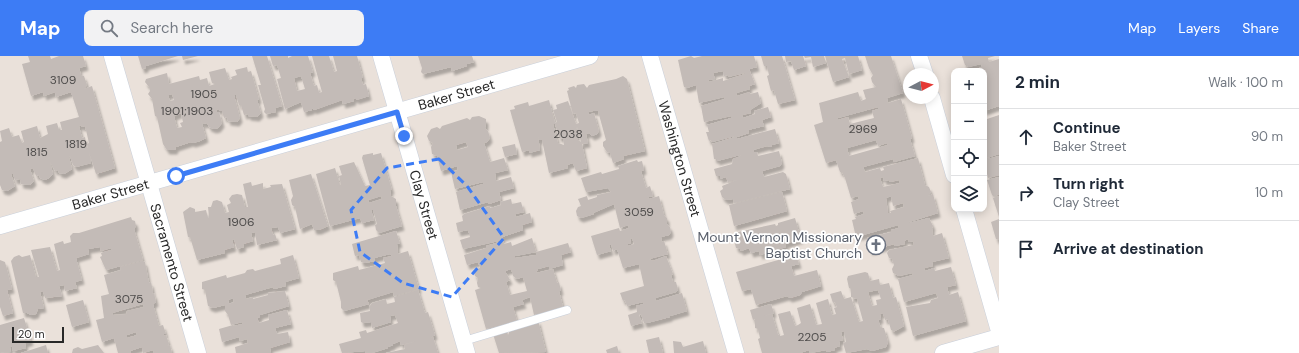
<!DOCTYPE html>
<meta charset="utf-8">
<style>
:root{--surface:#fff;--page:#f2f2f3;--text:#1f2937;--muted:#747a83;--line:#e0e1e3;--accent:#3d7cf5}
body{margin:0;font-family:"DM Sans",sans-serif;background:var(--page);color:var(--text)}
.controls{position:absolute;right:12px;top:12px;display:grid;overflow:hidden;border-radius:8px;box-shadow:0 2px 10px #0003}
.controls button{width:36px;height:36px;display:grid;place-items:center;padding:0;border:0;border-bottom:1px solid var(--line);background:var(--surface);color:var(--text);font:20px sans-serif}
.compass{position:absolute;left:903px;top:12px;width:36px;height:36px;border-radius:50%;background:var(--surface);box-shadow:0 2px 10px #0003;rotate:83deg}
.scale{position:absolute;left:12px;bottom:10px;width:52px;box-sizing:border-box;padding-left:4px;border:2px solid #282828;border-top:0;font-size:11px;line-height:14px;white-space:nowrap;color:#282828;-webkit-text-stroke:3px #fff;paint-order:stroke}
.stop{position:absolute;width:12px;height:12px;margin:-9px;border:3px solid #3d7cf5;border-radius:50%;background:#fff}
.stop.end{background:#3d7cf5;border-color:#fff;box-shadow:0 1px 4px #0008}
.list{margin:0;padding:0;list-style:none}
h2{display:flex;justify-content:space-between;align-items:center;height:52px;margin:0;padding:0 16px;font-size:17px}
h2 small{font-size:13px;font-weight:400;color:var(--muted)}
.list li{display:grid;grid-template-columns:26px 1fr auto;gap:12px;align-items:center;box-sizing:border-box;height:56px;padding:0 16px;border-top:1px solid var(--line)}
.list b{display:block;font-size:15px;white-space:nowrap}
.list p{margin:0;font-size:13px;white-space:nowrap;color:var(--muted)}
.list em{font-size:13px;font-style:normal;color:var(--muted)}
.icon{flex:none;width:22px;height:22px;fill:none;stroke:currentColor;stroke-width:2;stroke-linecap:round;stroke-linejoin:round}
.map{position:relative;flex:none;width:999px;height:297px;overflow:hidden}
header{display:flex;align-items:center;gap:24px;box-sizing:border-box;height:56px;padding:0 20px;background:var(--accent);color:#fff}
header strong{font-size:19px}
nav{display:flex;gap:22px;margin-inline-start:auto;font-size:14px}
.search{width:280px;height:36px;background:var(--page);display:flex;align-items:center;gap:10px;box-sizing:border-box;padding:0 14px;border-radius:8px;color:var(--muted);font-size:15px}
main{display:flex}
aside{flex:1;background:var(--surface)}
.map>svg:first-child{display:block}
</style>
<header>
<strong>Map</strong>
<div class="search"><svg class="icon" aria-label="search" viewBox="0 0 24 24"><circle cx="10" cy="10" r="6"/><path d="M15 15l6 6"/></svg>Search here</div>
<nav><a>Map</a><a>Layers</a><a>Share</a></nav>
</header>
<main>
<div class="map">
<svg width="999" height="297" viewBox="0 0 999 297">
<defs>
<filter id="shadow"><feDropShadow dx="2.5" dy="4.5" stdDeviation="1" flood-color="#0004"/></filter>
</defs>
<rect width="100%" height="100%" fill="#eae1da"/>
<!-- building -->
<g fill="#c3bbb7" fill-rule="evenodd" filter="url(#shadow)">
<path d="M 28,0 L 50,0 L 51,3 L 59,0 L 83,0 L 86,10 L 79,12 L 81,19 L 84,20 L 87,29 L 84,33 L 92,30 L 115,112 L 96,118 L 89,96 L 91,107 L 76,111 L 73,109 L 70,100 L 69,101 L 72,113 L 64,118 L 59,117 L 58,114 L 55,115 L 50,106 L 53,118 L 49,122 L 45,124 L 40,122 L 39,119 L 36,120 L 33,112 L 30,113 L 34,125 L 30,129 L 21,128 L 20,123 L 15,124 L 13,118 L 11,118 L 15,130 L 7,135 L 2,134 L 0,129 L 0,86 L 2,85 L 0,75 L 9,72 L 12,81 L 19,79 L 22,87 L 24,86 L 21,75 L 37,70 L 40,82 L 48,78 L 46,70 L 57,67 L 59,74 L 62,74 L 60,66 L 79,61 L 71,36 L 56,41 L 55,36 L 44,40 L 43,36 L 31,40 L 22,8 L 30,6 ZM 81,69 L 82,71 L 85,70 L 86,74 L 89,87 L 87,88 L 88,92 L 87,92 L 85,81 L 82,82 L 79,70 Z"/>
<path d="M 138,0 L 178,0 L 146,10 L 146,12 L 142,13 Z"/>
<path d="M 182,0 L 198,0 L 183,4 Z"/>
<path d="M 252,0 L 267,0 L 282,50 L 275,52 L 276,56 L 266,58 L 264,56 L 265,53 L 258,29 L 261,29 Z"/>
<path d="M 270,0 L 288,0 L 288,2 L 292,0 L 308,0 L 313,16 L 310,17 L 314,30 L 317,29 L 319,37 L 322,36 L 312,0 L 329,0 L 334,16 L 337,15 L 333,0 L 357,0 L 363,22 L 361,22 L 363,29 L 366,28 L 369,40 L 356,44 L 356,42 L 353,43 L 354,45 L 343,48 L 342,44 L 314,54 L 312,52 L 312,54 L 304,56 L 301,46 L 285,53 L 277,23 L 281,22 L 277,9 L 273,10 ZM 301,20 L 305,33 L 297,35 L 294,22 Z"/>
<path d="M 418,0 L 472,0 L 474,6 L 467,8 L 467,10 L 452,15 L 451,11 L 423,18 L 421,16 L 422,12 Z"/>
<path d="M 691,0 L 694,2 L 702,0 L 754,0 L 757,11 L 749,13 L 755,28 L 749,30 L 750,33 L 736,37 L 737,40 L 750,36 L 750,38 L 758,36 L 761,47 L 750,54 L 751,57 L 742,59 L 743,62 L 755,58 L 754,55 L 768,51 L 771,61 L 762,64 L 764,70 L 748,74 L 749,77 L 737,81 L 737,83 L 775,73 L 779,87 L 772,89 L 771,91 L 767,90 L 753,94 L 754,96 L 757,96 L 758,100 L 779,95 L 782,107 L 780,110 L 762,115 L 764,121 L 783,116 L 786,118 L 790,133 L 734,147 L 733,143 L 726,144 L 722,141 L 720,135 L 723,133 L 722,130 L 737,124 L 728,126 L 726,121 L 720,123 L 720,120 L 716,120 L 714,113 L 732,108 L 733,103 L 741,100 L 740,99 L 717,105 L 717,103 L 714,103 L 712,88 L 735,81 L 735,80 L 712,86 L 711,84 L 709,85 L 706,76 L 709,76 L 707,69 L 731,62 L 731,60 L 704,66 L 701,50 L 725,43 L 724,41 L 699,47 L 696,29 L 687,32 L 684,31 L 678,4 ZM 723,15 L 724,20 L 728,19 L 728,21 L 745,17 L 745,18 L 723,25 L 723,22 L 709,26 L 708,24 L 715,23 L 713,17 Z"/>
<path d="M 761,0 L 782,0 L 795,44 L 778,48 L 774,34 L 771,35 L 767,20 L 769,19 L 767,10 L 764,10 Z"/>
<path d="M 785,0 L 803,0 L 806,10 L 794,14 L 791,5 L 786,6 Z"/>
<path d="M 804,0 L 824,0 L 826,7 L 813,11 L 811,1 L 805,2 Z"/>
<path d="M 825,0 L 858,0 L 862,14 L 849,18 L 845,2 L 842,3 L 849,21 L 833,26 Z"/>
<path d="M 865,0 L 891,0 L 903,37 L 887,42 L 888,47 L 901,43 L 912,82 L 910,83 L 915,100 L 894,106 L 893,103 L 863,111 L 865,116 L 880,112 L 881,115 L 884,114 L 883,111 L 918,102 L 925,129 L 929,131 L 931,136 L 928,140 L 933,138 L 938,157 L 909,166 L 909,167 L 929,162 L 933,170 L 932,172 L 933,180 L 942,177 L 949,202 L 932,206 L 933,210 L 924,212 L 925,215 L 934,212 L 935,215 L 951,211 L 956,229 L 947,231 L 949,239 L 958,236 L 966,265 L 913,280 L 906,251 L 930,247 L 931,244 L 938,242 L 936,237 L 904,246 L 898,223 L 913,219 L 912,217 L 899,220 L 893,217 L 892,213 L 894,209 L 892,203 L 889,202 L 887,197 L 889,194 L 913,189 L 914,185 L 909,186 L 908,183 L 904,185 L 905,188 L 895,190 L 894,188 L 870,195 L 867,182 L 891,176 L 891,174 L 899,172 L 898,169 L 856,181 L 852,164 L 856,163 L 855,161 L 864,158 L 863,155 L 854,158 L 851,146 L 859,143 L 858,140 L 851,142 L 845,122 L 842,116 L 840,116 L 836,104 L 826,107 L 814,69 L 823,66 L 819,47 L 858,36 L 861,45 L 866,43 L 863,34 L 876,31 L 872,26 L 871,22 L 873,19 L 869,12 ZM 878,51 L 878,53 L 872,55 L 874,62 L 850,68 L 848,61 L 838,64 L 838,62 ZM 876,84 L 878,90 L 887,87 L 888,89 L 849,100 L 847,92 ZM 883,121 L 884,125 L 889,124 L 890,126 L 899,124 L 900,127 L 883,131 L 880,122 ZM 891,140 L 893,150 L 903,147 L 904,151 L 890,155 L 891,157 L 888,157 L 886,142 Z"/>
<path d="M 962,0 L 995,0 L 988,2 L 989,6 L 999,3 L 999,50 L 984,55 L 984,15 L 970,15 L 982,11 L 981,8 L 968,11 L 967,9 L 965,9 Z"/>
<path d="M 247,11 L 248,16 L 251,15 L 259,43 L 257,44 L 261,57 L 257,61 L 248,60 L 248,58 L 244,59 L 241,49 L 239,49 L 236,39 L 234,39 L 240,62 L 237,66 L 228,65 L 227,61 L 224,62 L 222,55 L 220,55 L 219,53 L 216,54 L 217,56 L 219,56 L 222,67 L 218,72 L 214,73 L 209,71 L 207,67 L 203,68 L 201,64 L 206,82 L 200,85 L 193,87 L 191,86 L 176,91 L 175,94 L 167,94 L 163,88 L 157,61 L 155,60 L 152,43 L 148,38 L 150,35 L 149,31 L 145,26 L 146,23 L 167,17 L 169,28 L 199,20 L 200,24 L 207,22 L 209,30 L 215,28 L 212,27 L 209,16 L 225,12 L 229,24 L 232,23 L 231,21 L 237,19 L 235,14 ZM 172,38 L 174,44 L 170,45 L 168,39 ZM 181,57 L 183,66 L 180,67 L 182,71 L 177,72 L 174,60 Z"/>
<path d="M 623,20 L 627,23 L 645,95 L 623,100 L 624,103 L 613,107 L 610,97 L 607,96 L 603,90 L 603,86 L 606,84 L 598,55 L 593,55 L 588,56 L 589,59 L 594,57 L 599,75 L 597,78 L 592,80 L 589,77 L 586,78 L 588,87 L 582,88 L 587,112 L 576,115 L 573,107 L 567,109 L 568,112 L 549,117 L 542,84 L 539,84 L 538,80 L 540,94 L 529,97 L 529,94 L 522,96 L 510,54 L 515,53 L 514,50 L 528,46 L 529,50 L 549,44 L 555,67 L 557,66 L 553,54 L 557,53 L 556,49 L 568,45 L 576,68 L 579,67 L 576,57 L 573,58 L 567,35 L 569,34 L 568,32 L 574,30 L 576,32 L 577,29 L 584,28 L 587,32 L 589,29 L 616,23 ZM 553,68 L 555,68 L 559,81 L 563,83 L 564,89 L 558,87 ZM 577,71 L 581,86 L 578,84 L 576,74 Z"/>
<path d="M 999,59 L 999,98 L 984,103 L 984,64 Z"/>
<path d="M 479,60 L 486,63 L 486,68 L 485,72 L 488,75 L 490,82 L 487,86 L 484,87 L 490,106 L 504,102 L 508,114 L 495,117 L 496,125 L 511,121 L 514,132 L 499,136 L 501,144 L 489,148 L 488,146 L 460,154 L 456,136 L 483,128 L 483,126 L 455,133 L 451,116 L 458,114 L 457,110 L 441,115 L 437,100 L 432,98 L 431,91 L 433,87 L 429,85 L 427,80 L 431,73 L 437,71 L 440,73 L 442,70 L 467,62 L 470,64 L 472,61 ZM 466,86 L 468,91 L 457,94 L 456,89 Z"/>
<path d="M 515,88 L 517,98 L 505,101 L 502,91 Z"/>
<path d="M 373,97 L 373,99 L 381,97 L 392,134 L 390,134 L 391,140 L 396,143 L 396,150 L 402,170 L 379,177 L 376,174 L 375,169 L 377,168 L 373,154 L 371,154 L 374,164 L 362,167 L 360,162 L 330,170 L 316,118 L 335,112 L 340,129 L 341,129 L 339,120 L 342,119 L 339,110 L 354,106 L 365,130 L 370,129 L 362,102 L 363,99 ZM 381,140 L 382,143 L 369,147 L 368,144 Z"/>
<path d="M 999,100 L 999,119 L 988,122 L 984,104 Z"/>
<path d="M 637,104 L 638,106 L 642,105 L 644,114 L 641,115 L 646,132 L 650,130 L 653,140 L 648,141 L 649,143 L 659,140 L 664,159 L 667,162 L 667,168 L 670,171 L 671,176 L 669,179 L 661,181 L 662,186 L 664,185 L 668,198 L 649,203 L 653,205 L 666,200 L 673,218 L 671,219 L 673,226 L 676,226 L 678,234 L 676,236 L 655,242 L 656,245 L 682,237 L 687,255 L 670,260 L 670,261 L 647,267 L 644,267 L 641,258 L 639,259 L 642,267 L 631,270 L 628,259 L 637,256 L 636,250 L 644,248 L 643,246 L 627,250 L 625,244 L 623,245 L 620,237 L 644,230 L 639,208 L 623,212 L 617,193 L 613,195 L 611,188 L 609,189 L 611,195 L 597,199 L 591,180 L 619,172 L 620,175 L 629,172 L 628,169 L 620,172 L 614,148 L 593,157 L 594,158 L 581,162 L 577,160 L 576,155 L 578,151 L 581,150 L 578,143 L 587,140 L 588,144 L 597,141 L 597,139 L 611,136 L 608,132 L 586,136 L 581,122 L 601,116 L 602,118 L 619,113 L 618,110 ZM 632,182 L 634,188 L 628,190 L 628,188 L 631,187 L 630,183 Z"/>
<path d="M 311,118 L 328,170 L 319,174 L 314,174 L 312,168 L 300,173 L 295,151 L 292,149 L 291,144 L 293,140 L 289,124 Z"/>
<path d="M 999,121 L 999,138 L 994,141 L 992,139 L 987,124 Z"/>
<path d="M 251,126 L 252,130 L 263,127 L 263,133 L 271,131 L 270,129 L 282,128 L 295,173 L 280,177 L 278,171 L 271,172 L 273,179 L 275,178 L 277,184 L 257,189 L 255,176 L 251,177 L 253,185 L 243,188 L 244,191 L 237,193 L 234,183 L 232,184 L 234,191 L 224,194 L 225,197 L 197,204 L 190,181 L 188,181 L 183,156 L 190,151 L 195,153 L 195,156 L 206,154 L 208,162 L 209,161 L 208,151 L 211,151 L 213,145 L 217,144 L 222,146 L 225,157 L 229,156 L 227,149 L 231,147 L 229,143 L 232,139 L 237,138 L 242,139 L 245,151 L 248,151 L 243,128 Z"/>
<path d="M 782,136 L 787,155 L 734,170 L 729,149 Z"/>
<path d="M 999,140 L 999,161 L 993,142 Z"/>
<path d="M 511,143 L 512,148 L 521,146 L 524,156 L 515,158 L 516,161 L 530,157 L 532,166 L 522,169 L 523,174 L 502,181 L 503,184 L 463,193 L 460,184 L 470,181 L 468,174 L 458,176 L 456,167 L 463,165 L 462,160 L 464,158 L 490,150 L 490,152 L 501,149 L 500,146 Z"/>
<path d="M 131,161 L 132,164 L 135,165 L 136,170 L 134,173 L 143,204 L 106,214 L 100,201 L 102,200 L 101,197 L 111,194 L 111,192 L 101,195 L 100,191 L 88,193 L 89,198 L 76,202 L 82,224 L 75,226 L 77,232 L 65,235 L 64,229 L 59,230 L 62,240 L 45,242 L 43,235 L 40,236 L 44,252 L 38,253 L 36,258 L 31,259 L 27,257 L 23,257 L 11,205 L 14,201 L 19,199 L 22,201 L 30,199 L 36,221 L 39,221 L 31,194 L 50,191 L 57,215 L 60,214 L 54,188 L 63,185 L 64,188 L 71,186 L 70,180 L 73,177 L 79,177 Z"/>
<path d="M 795,162 L 801,183 L 785,188 L 786,191 L 760,199 L 759,195 L 751,197 L 749,192 L 741,195 L 740,193 L 736,192 L 734,184 L 739,179 L 738,176 L 775,168 L 776,170 L 778,169 L 778,167 Z"/>
<path d="M 999,163 L 999,184 L 996,183 L 991,166 Z"/>
<path d="M 396,175 L 400,187 L 397,188 L 398,198 L 408,195 L 419,233 L 394,240 L 393,236 L 367,244 L 369,248 L 344,255 L 341,252 L 341,246 L 336,226 L 333,224 L 333,217 L 358,210 L 359,214 L 385,207 L 383,202 L 392,200 L 390,198 L 374,202 L 375,205 L 365,207 L 361,206 L 359,199 L 355,200 L 352,188 Z"/>
<path d="M 532,182 L 536,196 L 515,200 L 515,202 L 536,199 L 536,196 L 568,187 L 571,196 L 561,199 L 563,209 L 549,213 L 549,210 L 538,213 L 536,217 L 553,213 L 557,227 L 559,226 L 561,235 L 559,235 L 563,251 L 534,259 L 530,241 L 522,244 L 524,248 L 513,251 L 517,265 L 486,273 L 475,234 L 481,232 L 478,231 L 477,227 L 478,222 L 475,220 L 474,217 L 476,213 L 480,212 L 478,206 L 467,209 L 464,199 L 486,192 L 486,190 L 503,185 L 504,188 L 511,186 L 512,190 ZM 511,213 L 513,220 L 517,223 L 523,221 L 527,235 L 510,239 L 506,226 L 510,224 L 505,215 Z"/>
<path d="M 293,199 L 299,222 L 285,226 L 286,230 L 274,233 L 273,231 L 245,239 L 246,243 L 253,241 L 253,243 L 268,239 L 268,237 L 285,235 L 289,250 L 260,259 L 260,261 L 257,262 L 259,267 L 269,264 L 268,259 L 287,254 L 291,268 L 275,272 L 277,278 L 288,276 L 290,286 L 270,292 L 271,297 L 236,297 L 235,291 L 248,287 L 247,283 L 240,285 L 239,281 L 222,286 L 219,273 L 233,269 L 233,270 L 243,268 L 242,266 L 231,269 L 228,259 L 225,255 L 225,249 L 213,252 L 208,250 L 205,234 L 202,233 L 202,226 L 226,219 L 227,222 L 245,217 L 247,214 L 253,213 L 255,215 L 281,208 L 280,203 ZM 233,242 L 234,246 L 229,248 L 228,244 Z"/>
<path d="M 796,199 L 799,208 L 791,210 L 794,220 L 817,214 L 821,230 L 802,236 L 800,239 L 790,242 L 787,240 L 756,249 L 751,233 L 742,235 L 736,216 Z"/>
<path d="M 0,204 L 5,206 L 12,233 L 7,234 L 13,257 L 3,260 L 0,251 Z"/>
<path d="M 143,205 L 145,206 L 149,227 L 151,226 L 153,236 L 152,238 L 154,237 L 156,246 L 153,248 L 159,270 L 163,269 L 166,278 L 164,278 L 164,280 L 166,279 L 169,288 L 167,290 L 170,289 L 172,297 L 154,297 L 153,294 L 143,297 L 142,291 L 130,295 L 131,297 L 118,297 L 114,282 L 102,286 L 96,264 L 104,262 L 101,240 L 109,238 L 104,219 L 121,214 L 120,211 ZM 143,248 L 144,251 L 127,255 L 126,258 L 113,259 L 112,257 ZM 136,276 L 137,279 L 127,282 L 127,279 Z"/>
<path d="M 865,216 L 868,217 L 870,225 L 879,223 L 880,229 L 889,227 L 893,242 L 896,241 L 904,270 L 893,276 L 893,274 L 891,274 L 888,263 L 885,264 L 883,257 L 880,258 L 881,263 L 878,264 L 881,272 L 884,272 L 888,286 L 886,291 L 872,295 L 867,293 L 846,297 L 843,287 L 846,286 L 844,275 L 841,276 L 843,284 L 839,285 L 840,290 L 834,292 L 835,294 L 827,296 L 826,294 L 810,297 L 809,294 L 800,297 L 762,297 L 758,283 L 760,282 L 758,273 L 755,272 L 755,263 L 753,264 L 750,254 L 771,248 L 774,257 L 763,260 L 772,258 L 778,279 L 780,278 L 780,280 L 784,279 L 778,258 L 790,255 L 795,270 L 798,269 L 801,267 L 797,252 L 810,248 L 816,269 L 822,268 L 816,247 L 828,243 L 832,259 L 836,258 L 834,252 L 837,251 L 835,246 L 833,247 L 830,238 L 841,235 L 844,243 L 851,241 L 859,266 L 863,265 L 857,243 L 851,241 L 851,233 L 849,232 L 847,223 L 848,220 ZM 878,234 L 881,243 L 876,244 L 877,249 L 872,250 L 868,236 Z"/>
<path d="M 418,234 L 425,257 L 428,256 L 435,279 L 430,282 L 433,281 L 438,297 L 386,297 L 405,293 L 404,289 L 416,285 L 401,289 L 400,285 L 393,288 L 393,289 L 388,291 L 388,292 L 372,297 L 366,297 L 365,295 L 342,297 L 339,288 L 361,282 L 359,276 L 366,274 L 367,277 L 398,267 L 395,259 L 390,260 L 391,266 L 372,272 L 371,266 L 363,267 L 361,266 L 360,257 L 370,255 L 369,251 L 372,247 L 386,243 L 387,248 L 395,246 L 394,241 Z"/>
<path d="M 83,244 L 89,266 L 72,271 L 66,249 Z"/>
<path d="M 24,262 L 31,285 L 25,287 L 26,292 L 13,295 L 12,290 L 10,291 L 11,296 L 0,297 L 0,269 Z"/>
<path d="M 538,264 L 546,296 L 499,297 L 493,278 L 507,274 L 508,279 L 510,274 Z"/>
<path d="M 659,281 L 663,297 L 649,297 L 646,284 Z"/>
<path d="M 673,285 L 681,286 L 683,291 L 703,285 L 706,297 L 674,297 Z"/>
<path d="M 46,289 L 48,297 L 21,297 Z"/>
<path d="M 98,289 L 104,297 L 72,297 L 73,293 L 78,291 L 82,293 Z"/>
<path d="M 617,290 L 619,297 L 607,297 L 606,294 Z"/>
</g>
<g fill="none" stroke-linecap="round" stroke-linejoin="round">
<defs>
<path id="service" d="M 464,285 L 567,254"/>
<g id="minor">
<path id="s1" d="M 112,0 L 198,297"/>
<path id="s2" d="M 381,0 L 467,297"/>
<path id="s3" d="M 650,0 L 736,297"/>
<path d="M 919,0 L 925,18"/>
<path d="M 932,42 L 954,119"/>
<path d="M 964,153 L 999,275"/>
<path id="s4" d="M 0,170 L 590,0"/>
<path d="M 943,297 L 999,281"/>
</g>
</defs>
<!-- service casing -->
<use href="#service" stroke="#c8cfda" stroke-width="9"/>
<!-- minor casing -->
<use href="#minor" stroke="#c8cfda" stroke-width="17"/>
<!-- service -->
<use href="#service" stroke="#fff" stroke-width="8"/>
<!-- minor -->
<use href="#minor" stroke="#fff" stroke-width="16"/>
</g>
<g fill="none" stroke-linecap="round" stroke-linejoin="round">
<!-- route -->
<path stroke="#3d7cf5" stroke-width="5" d="M 176,120 L 397,56 L 404,80"/>
</g>
<!-- marked area -->
<path fill="none" stroke="#3d7cf5" stroke-width="3" stroke-dasharray="8 5" stroke-linejoin="round" d="M 439,103 L 467,130 L 504,182 L 452,241 L 403,227 L 360,196 L 351,154 L 387,112 Z"/>
<!-- icons -->
<defs>
<symbol id="church-ring" viewBox="-11 -11 22 22"><circle r="9.5" fill="#fff" stroke="#6b7280" stroke-width="1.5"/><path d="M-1.2-6h2.4v3.5h3.3v2.4h-3.3V6h-2.4V-.1h-3.3v-2.4h3.3Z" fill="#6b7280"/></symbol>
</defs>
<g fill-rule="evenodd">
<use href="#church-ring" x="865" y="178" width="22" height="22"/>
</g>
<g text-anchor="middle" dominant-baseline="central" stroke-width="3.5" stroke-linejoin="round" paint-order="stroke">
<!-- number labels -->
<g font-size="12" fill="#4f4d4c">
<text x="63" y="24">3109</text>
<text x="204" y="38">1905</text>
<text x="187" y="55">1901;1903</text>
<text x="863" y="73">2969</text>
<text x="568" y="78">2038</text>
<text x="76" y="88">1819</text>
<text x="37" y="96">1815</text>
<text x="639" y="156">3059</text>
<text x="241" y="166">1906</text>
<text x="129" y="243">3075</text>
<text x="812" y="281">2205</text>
</g>
<!-- street labels -->
<g font-size="14" fill="#282828" stroke="#fff">
<text stroke="none"><textPath href="#s4" startOffset="475">Baker Street</textPath></text>
<text stroke="none"><textPath href="#s3" startOffset="107">Washington Street</textPath></text>
<text stroke="none"><textPath href="#s4" startOffset="115">Baker Street</textPath></text>
<text stroke="none"><textPath href="#s2" startOffset="155">Clay Street</textPath></text>
<text stroke="none"><textPath href="#s1" startOffset="215">Sacramento Street</textPath></text>
</g>
<!-- worship labels -->
<g font-size="14" fill="#5b616d" stroke="#fff" text-anchor="end">
<text x="862" y="181">Mount Vernon Missionary<tspan x="862" dy="16">Baptist Church</tspan></text>
</g>
</g>
</svg>
<div class="controls">
<button>+</button>
<button>−</button>
<button><svg class="icon" aria-label="locate" viewBox="0 0 24 24"><circle cx="12" cy="12" r="6"/><path d="M12 2v4M12 18v4M2 12h4M18 12h4"/></svg></button>
<button><svg class="icon" aria-label="layers" viewBox="0 0 24 24"><path d="M12 4l9 5-9 5-9-5zM3 14l9 5 9-5"/></svg></button>
</div>
<svg class="compass" viewBox="-18 -18 36 36"><path d="M0-13l5 13h-10z" fill="#e53935"/><path d="M0 13l5-13h-10z" fill="#747a83"/></svg>
<div class="scale">20 m</div>
<div class="stop" style="left:176px;top:120px"></div>
<div class="stop end" style="left:404px;top:80px"></div>
</div>
<aside>
<h2>2 min<small>Walk · 100 m</small></h2>
<ul class="list">
<li><svg class="icon" aria-label="ahead" viewBox="0 0 24 24"><path d="M12 20V5M6 11l6-6 6 6"/></svg><div><b>Continue</b><p>Baker Street</p></div><em>90 m</em></li>
<li><svg class="icon" aria-label="right" viewBox="0 0 24 24"><path d="M7 20v-9h11M14 6l5 5-5 5"/></svg><div><b>Turn right</b><p>Clay Street</p></div><em>10 m</em></li>
<li><svg class="icon" aria-label="arrive" viewBox="0 0 24 24"><path d="M6 21V4h12l-3 4 3 4H6"/></svg><div><b>Arrive at destination</b></div></li>
</ul>
</aside>
</main>
